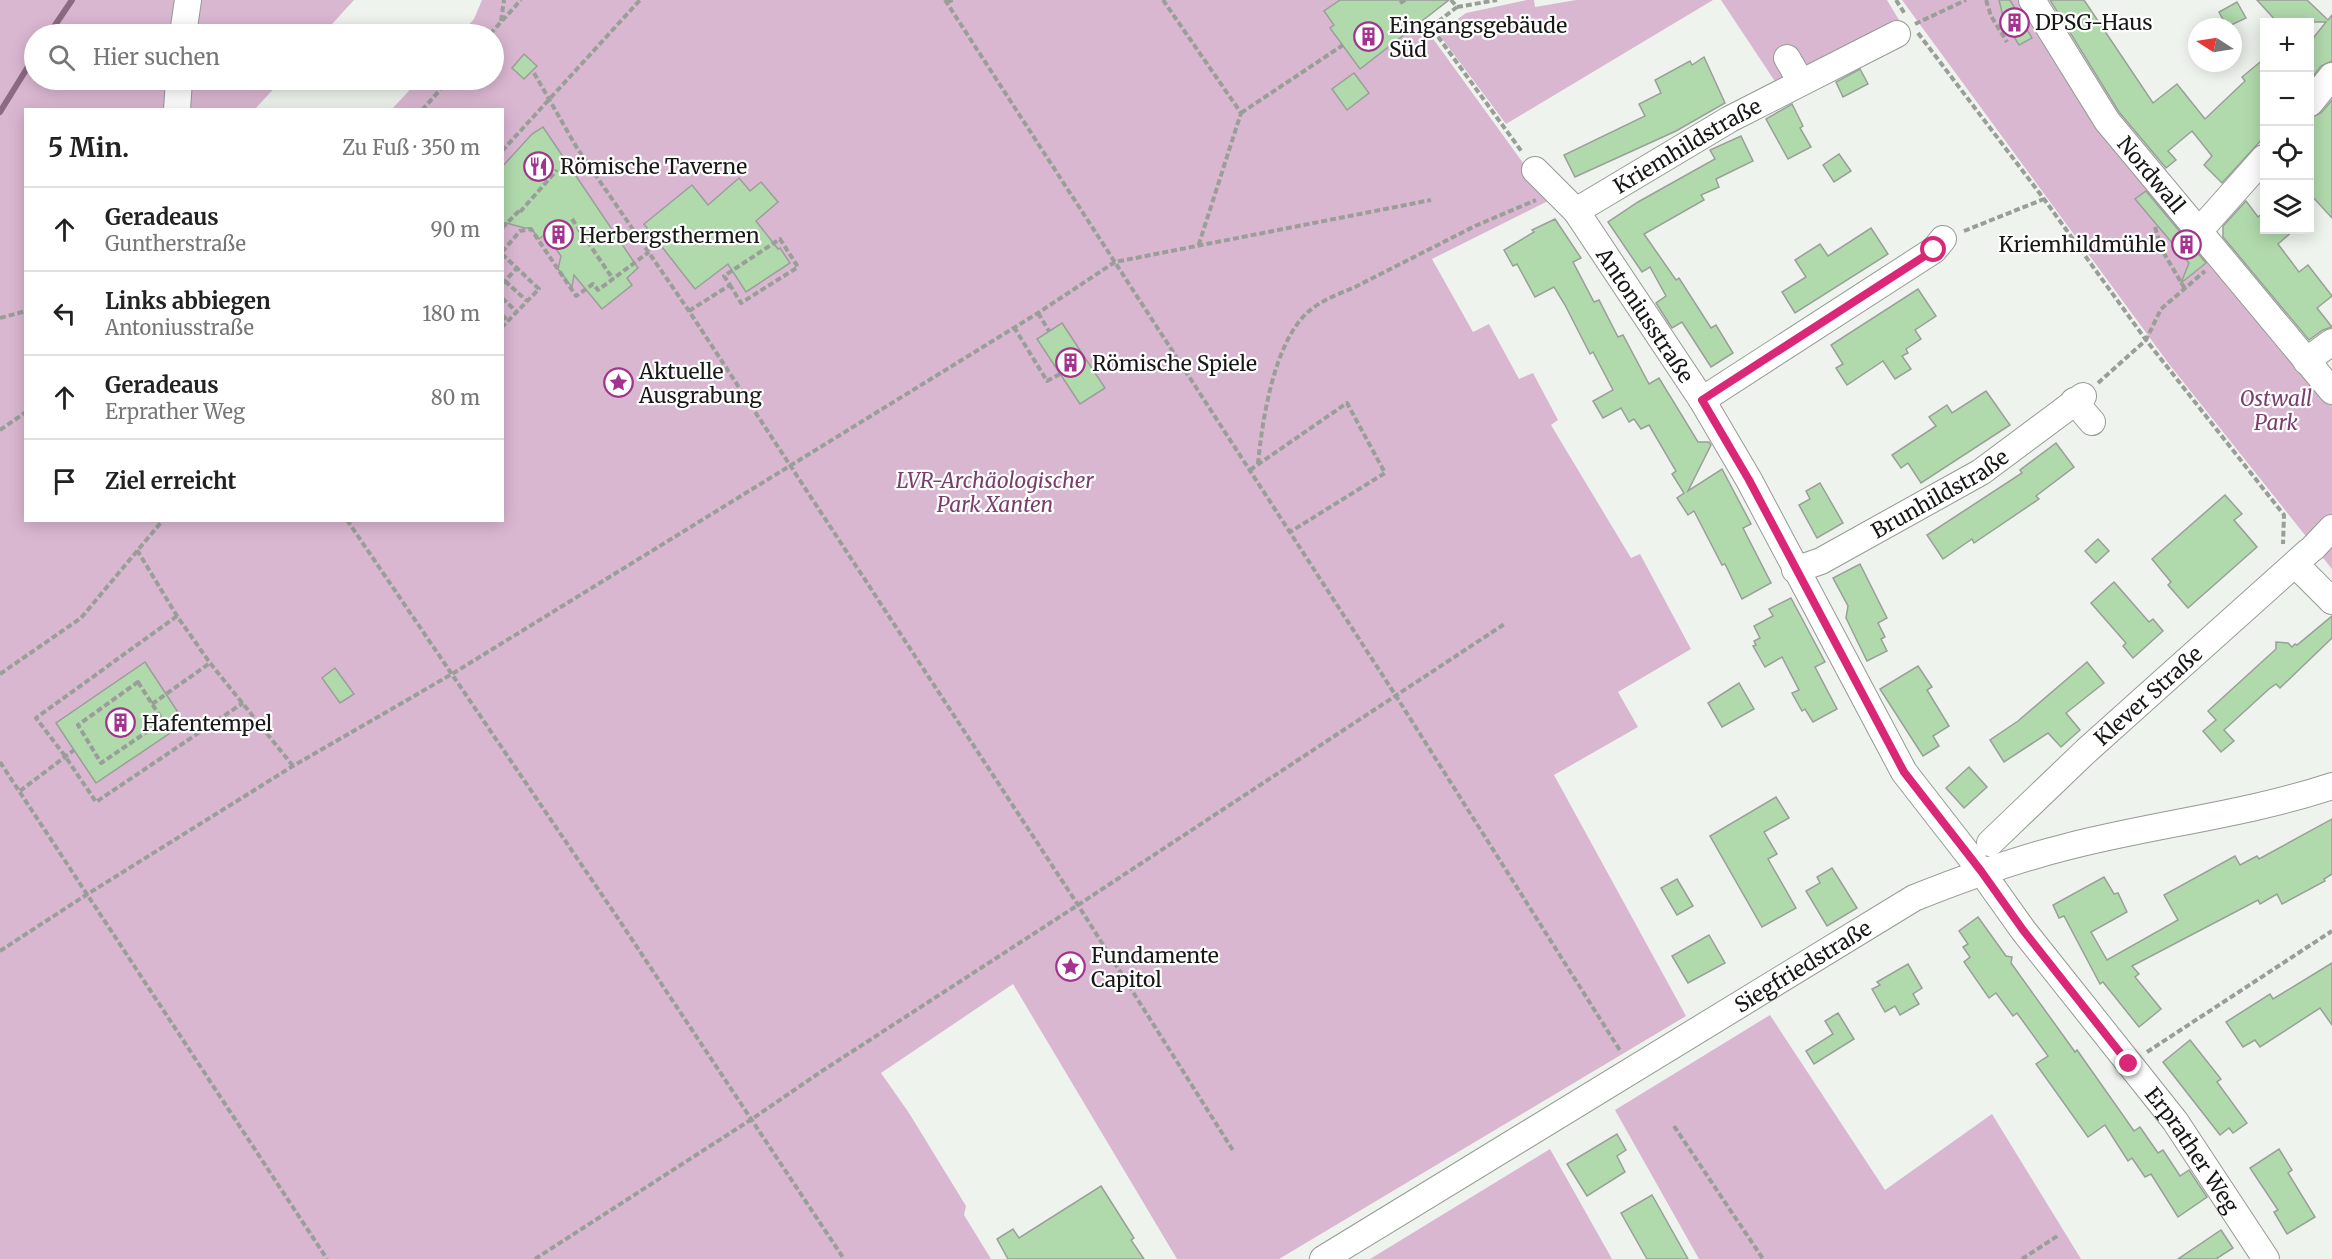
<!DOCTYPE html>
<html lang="de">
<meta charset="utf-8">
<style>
:root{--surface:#fff;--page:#f6f6f6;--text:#222;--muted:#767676;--line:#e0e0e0}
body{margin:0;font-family:Merriweather,serif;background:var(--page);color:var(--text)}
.controls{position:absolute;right:18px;top:18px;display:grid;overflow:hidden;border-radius:0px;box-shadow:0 3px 15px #0003}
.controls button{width:54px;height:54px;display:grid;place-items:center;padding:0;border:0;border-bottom:2px solid var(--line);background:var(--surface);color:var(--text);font:30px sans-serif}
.compass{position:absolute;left:2188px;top:18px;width:54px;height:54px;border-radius:50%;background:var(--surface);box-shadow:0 3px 15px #0003;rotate:282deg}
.stop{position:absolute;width:18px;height:18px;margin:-14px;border:4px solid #db2777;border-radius:50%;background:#fff}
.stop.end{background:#db2777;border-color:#fff;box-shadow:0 2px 6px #0008}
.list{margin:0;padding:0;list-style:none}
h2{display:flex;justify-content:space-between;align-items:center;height:78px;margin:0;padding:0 24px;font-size:26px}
h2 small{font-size:20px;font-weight:400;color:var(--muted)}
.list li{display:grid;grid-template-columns:39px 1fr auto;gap:18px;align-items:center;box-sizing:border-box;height:84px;padding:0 24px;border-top:2px solid var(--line)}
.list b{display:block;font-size:22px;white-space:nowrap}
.list p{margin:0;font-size:20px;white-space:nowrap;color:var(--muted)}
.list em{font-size:20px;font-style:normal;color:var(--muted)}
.icon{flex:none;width:33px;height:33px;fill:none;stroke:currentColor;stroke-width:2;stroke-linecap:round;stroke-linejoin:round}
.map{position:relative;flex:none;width:2332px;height:1259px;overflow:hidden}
.search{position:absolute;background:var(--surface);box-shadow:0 3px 15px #0003;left:24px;top:24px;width:480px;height:66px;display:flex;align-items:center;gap:15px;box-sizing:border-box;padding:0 21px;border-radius:33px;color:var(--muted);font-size:22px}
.panel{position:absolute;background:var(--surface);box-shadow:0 3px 15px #0003;left:24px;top:108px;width:480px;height:414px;border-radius:0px}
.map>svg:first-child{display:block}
</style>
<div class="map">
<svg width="2332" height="1259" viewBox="0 0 2332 1259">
<rect width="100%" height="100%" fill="#eef3ed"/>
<!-- green -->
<g fill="#dab7d1">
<path d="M 0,0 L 180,0 L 176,34 L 34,34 L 34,80 L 171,80 L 168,109 L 26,110 L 26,520 L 502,520 L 502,110 L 392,109 L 419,80 L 494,80 L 494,34 L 460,34 L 474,19 L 482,0 L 1405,0 L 1550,200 L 1432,259 L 1473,332 L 1489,324 L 1519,379 L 1533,373 L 1558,420 L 1551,425 L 1631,558 L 1640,554 L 1691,649 L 1618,692 L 1638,727 L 1554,775 L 1686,1016 L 1279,1259 L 1177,1259 L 1013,984 L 881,1073 L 909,1113 L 966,1206 L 964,1215 L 991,1259 L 0,1259 Z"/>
<path d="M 197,0 L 354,0 L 323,34 L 190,34 Z"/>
<path d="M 1527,0 L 1534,0 L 1535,7 L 1576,0 L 1713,0 L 1506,124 L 1438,33 L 1466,13 Z"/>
<path d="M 1721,0 L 1887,0 L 1905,30 L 1782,92 Z"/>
<path d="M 1902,0 L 2032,0 L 2107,121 L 2332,391 L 2332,569 L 2169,364 Z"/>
<path d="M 186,80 L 282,80 L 255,109 L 184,110 Z"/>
<path d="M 1770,1015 L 1885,1190 L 1992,1114 L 2081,1259 L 1699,1259 L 1615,1110 Z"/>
<path d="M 1550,1149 L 1612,1259 L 1370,1259 Z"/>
</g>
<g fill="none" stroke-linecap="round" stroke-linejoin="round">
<!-- stream -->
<g stroke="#8b6a82" stroke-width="6">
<path d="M 49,34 L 72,0"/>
<path d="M 0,112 L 34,57"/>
</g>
</g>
<!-- building -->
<g fill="#b0d9ac" stroke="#9a9f99" stroke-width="1.5">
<path d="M 1340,0 L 1449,0 L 1360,69 L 1330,28 L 1334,25 L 1324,11 Z"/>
<path d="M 1999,0 L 2010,0 L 2032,38 L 2019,45 L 2002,17 L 2003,16 Z"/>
<path d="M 2050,0 L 2084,0 L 2153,103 L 2177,84 L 2205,119 L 2245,81 L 2242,77 L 2265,58 L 2265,136 L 2222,183 L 2204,165 L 2212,156 L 2192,131 L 2168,151 L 2176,160 L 2166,168 L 2119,112 Z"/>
<path d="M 2257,0 L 2307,0 L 2328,20 L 2332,15 L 2332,61 L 2321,66 L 2310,80 L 2310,42 L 2326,22 L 2277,22 Z"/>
<path d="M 2237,2 L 2246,18 L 2227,27 L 2219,12 Z"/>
<path d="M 524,54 L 537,66 L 524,79 L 512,68 Z"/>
<path d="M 1704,57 L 1725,103 L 1676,131 L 1575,177 L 1564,155 L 1645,116 L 1639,104 L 1661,93 L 1655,80 L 1690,61 L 1692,65 Z"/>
<path d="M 1860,69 L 1868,84 L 1843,97 L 1836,82 Z"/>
<path d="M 1354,73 L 1369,93 L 1347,110 L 1332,89 Z"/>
<path d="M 2332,100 L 2332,218 L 2310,194 L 2310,118 L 2321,113 Z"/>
<path d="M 1792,104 L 1803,126 L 1800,128 L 1811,147 L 1788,159 L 1766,119 Z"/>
<path d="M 543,127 L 638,268 L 627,278 L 632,285 L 602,309 L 574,275 L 572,287 L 558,269 L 561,256 L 545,234 L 539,239 L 531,228 L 525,228 L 502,222 L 502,167 L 532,134 Z"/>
<path d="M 1741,136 L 1753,161 L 1716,179 L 1719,187 L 1701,195 L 1704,200 L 1644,234 L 1676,280 L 1679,278 L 1711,328 L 1716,325 L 1733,353 L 1711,367 L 1682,322 L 1672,328 L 1656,303 L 1666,296 L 1650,267 L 1642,272 L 1608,222 L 1638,202 L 1715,159 L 1710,150 Z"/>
<path d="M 1839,154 L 1851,171 L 1834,182 L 1823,165 Z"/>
<path d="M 739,178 L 750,191 L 761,182 L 778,202 L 756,221 L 778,249 L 780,248 L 790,263 L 746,292 L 728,264 L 695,289 L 644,224 L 692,185 L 708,205 Z"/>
<path d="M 2146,191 L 2206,263 L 2181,283 L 2189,263 L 2135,199 Z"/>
<path d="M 2246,201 L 2258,217 L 2265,211 L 2265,230 L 2294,230 L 2278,244 L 2299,272 L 2308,265 L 2332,296 L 2317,308 L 2332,327 L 2323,330 L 2309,340 L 2223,237 L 2223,226 Z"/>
<path d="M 1555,219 L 1581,258 L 1573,262 L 1594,302 L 1599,300 L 1618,337 L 1623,335 L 1649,384 L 1659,378 L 1698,442 L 1709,442 L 1711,445 L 1688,491 L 1722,469 L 1751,524 L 1743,528 L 1771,583 L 1742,599 L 1725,564 L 1722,565 L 1694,511 L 1688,515 L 1677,498 L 1684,493 L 1672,474 L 1676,471 L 1649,425 L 1641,429 L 1634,419 L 1629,422 L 1621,408 L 1603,418 L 1593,401 L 1613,390 L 1593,352 L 1590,354 L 1565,305 L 1554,287 L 1535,297 L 1517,264 L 1513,266 L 1504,250 L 1534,232 L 1532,230 Z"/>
<path d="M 1871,228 L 1888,254 L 1795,313 L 1782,292 L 1806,277 L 1795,260 L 1820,244 L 1828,256 Z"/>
<path d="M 1918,289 L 1936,316 L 1915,330 L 1921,339 L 1906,349 L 1908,353 L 1902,356 L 1911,369 L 1895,379 L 1883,361 L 1847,385 L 1836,368 L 1843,364 L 1831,345 Z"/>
<path d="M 1062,323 L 1105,388 L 1080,404 L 1037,339 Z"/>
<path d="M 1986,391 L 2010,425 L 1921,483 L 1908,463 L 1901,468 L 1892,455 L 1936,426 L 1929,417 L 1947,405 L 1952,413 Z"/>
<path d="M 2056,443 L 2074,467 L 2036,496 L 2039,499 L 1974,543 L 1972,539 L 1943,559 L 1927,535 L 2022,473 L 2020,470 Z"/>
<path d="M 1820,483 L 1843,523 L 1817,538 L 1799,505 L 1810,499 L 1806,491 Z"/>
<path d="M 2225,495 L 2242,514 L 2234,520 L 2257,547 L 2188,608 L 2168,585 L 2171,582 L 2152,559 Z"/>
<path d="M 2098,539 L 2109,551 L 2096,563 L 2085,551 Z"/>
<path d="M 1860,564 L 1887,618 L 1878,623 L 1885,637 L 1881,639 L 1887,651 L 1867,661 L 1846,618 L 1848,606 L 1833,578 Z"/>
<path d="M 2114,582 L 2149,622 L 2153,619 L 2163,631 L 2133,658 L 2123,646 L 2126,643 L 2091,603 Z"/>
<path d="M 1791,598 L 1825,662 L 1815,667 L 1837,709 L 1813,722 L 1805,709 L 1802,711 L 1792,693 L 1799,690 L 1782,657 L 1765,667 L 1753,646 L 1756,645 L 1754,641 L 1760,638 L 1754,626 L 1773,616 L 1769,609 Z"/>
<path d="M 2332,616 L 2332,638 L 2280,688 L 2276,684 L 2269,689 L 2224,730 L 2234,741 L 2221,752 L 2203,731 L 2216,720 L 2208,711 L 2276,649 L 2276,642 L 2288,643 L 2292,647 L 2295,644 L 2297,645 Z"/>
<path d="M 145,662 L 185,723 L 96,783 L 56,723 Z"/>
<path d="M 2087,662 L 2104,683 L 2066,713 L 2080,730 L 2061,747 L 2048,733 L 2004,762 L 1990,740 L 2018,721 Z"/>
<path d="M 1918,666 L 1932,687 L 1927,690 L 1949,726 L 1933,736 L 1939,746 L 1923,756 L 1880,689 Z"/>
<path d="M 335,668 L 354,694 L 340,703 L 322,678 Z"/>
<path d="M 1739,683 L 1754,709 L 1722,727 L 1708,703 Z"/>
<path d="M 1969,767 L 1987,787 L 1964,808 L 1946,788 Z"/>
<path d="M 1776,797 L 1789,818 L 1764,832 L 1777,854 L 1768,859 L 1796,908 L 1762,927 L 1710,836 Z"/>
<path d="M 2332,819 L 2332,874 L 2324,879 L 2325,881 L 2282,904 L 2277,894 L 2260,904 L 2258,900 L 2132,966 L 2139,974 L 2135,977 L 2161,1009 L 2139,1027 L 2103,982 L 2100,984 L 2064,916 L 2059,918 L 2053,905 L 2104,877 L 2114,894 L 2118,893 L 2127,912 L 2091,932 L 2107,960 L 2178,920 L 2164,895 L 2235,856 L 2240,865 L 2257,856 L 2259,859 Z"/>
<path d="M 1832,868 L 1857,908 L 1827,926 L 1806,891 L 1820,883 L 1817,877 Z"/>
<path d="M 1677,879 L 1693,906 L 1677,915 L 1661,888 Z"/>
<path d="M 1978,917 L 2006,956 L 2012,957 L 2011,963 L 2075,1052 L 2077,1050 L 2134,1131 L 2140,1127 L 2158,1153 L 2163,1150 L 2180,1176 L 2189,1170 L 2207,1197 L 2178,1217 L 2151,1174 L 2145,1177 L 2132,1158 L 2128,1161 L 2105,1125 L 2088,1137 L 2036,1064 L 2048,1056 L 2017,1013 L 2013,1016 L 1996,993 L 1989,998 L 1964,962 L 1970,957 L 1963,947 L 1968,944 L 1959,931 Z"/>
<path d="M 1709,935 L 1725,963 L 1688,983 L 1672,956 Z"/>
<path d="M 2332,963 L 2332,1025 L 2320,1008 L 2260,1047 L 2255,1040 L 2243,1047 L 2226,1022 L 2270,994 L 2273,999 Z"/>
<path d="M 1908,964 L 1922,988 L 1913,994 L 1919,1004 L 1900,1015 L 1895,1006 L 1885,1012 L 1872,989 L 1880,985 L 1877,982 Z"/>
<path d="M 1838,1013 L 1854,1039 L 1814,1064 L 1806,1051 L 1833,1034 L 1825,1021 Z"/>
<path d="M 2190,1040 L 2221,1079 L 2217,1082 L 2247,1123 L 2233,1133 L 2229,1128 L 2220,1135 L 2163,1062 Z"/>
<path d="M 1617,1134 L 1626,1150 L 1617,1156 L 1625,1172 L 1587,1196 L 1567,1164 Z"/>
<path d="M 2279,1149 L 2292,1170 L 2288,1173 L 2315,1217 L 2287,1234 L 2274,1212 L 2278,1210 L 2250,1168 Z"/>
<path d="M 1101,1186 L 1134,1238 L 1131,1240 L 1144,1259 L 1008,1259 L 997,1239 L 1013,1229 L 1019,1238 Z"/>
<path d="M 1652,1195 L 1688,1259 L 1647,1259 L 1621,1213 Z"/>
<path d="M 2221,1230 L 2233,1248 L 2216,1259 L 2178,1259 Z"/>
</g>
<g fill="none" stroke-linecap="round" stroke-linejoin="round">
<defs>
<g id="minor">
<path id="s1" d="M 2032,0 L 2107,121 L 2332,391"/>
<path d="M 183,34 L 188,0"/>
<path d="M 1787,58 L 1801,82"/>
<path d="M 2310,103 L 2332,76"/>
<path d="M 177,110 L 179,80"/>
<path id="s2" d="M 1535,170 L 1576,211 L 1702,400 L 1749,480 L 1904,772 L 1981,871 L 2023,930 L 2175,1121 L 2266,1259"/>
<path id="s3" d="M 1576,211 L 1730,119 L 1897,34"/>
<path d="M 2200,230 L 2264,158"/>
<path d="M 2306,361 L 2332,342"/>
<path d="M 1702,400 L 1934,250 L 1943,239"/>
<path d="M 2074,401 L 2092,422"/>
<path d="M 2313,548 L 2332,528"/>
<path d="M 2296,565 L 2332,601"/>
<path id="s4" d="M 1795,570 L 1821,561 L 1981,472 L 2083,396"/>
<path id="s5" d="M 1990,843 L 2086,751 L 2308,552"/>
<path id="s6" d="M 1323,1259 L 1914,898 C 1964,878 2014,860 2066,847 C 2154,824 2245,815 2332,786"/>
</g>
</defs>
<!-- minor casing -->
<use href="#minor" stroke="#959a94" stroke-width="28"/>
<!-- path -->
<g stroke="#9a9e99" stroke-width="4" stroke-dasharray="6 3" stroke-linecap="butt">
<path d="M 945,0 L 1396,696 L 1621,1052"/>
<path d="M 1163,0 L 1241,113 L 1198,247"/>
<path d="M 1451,0 L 1457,7 L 1431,27 L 1522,152"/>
<path d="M 1896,0 L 1905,14"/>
<path d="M 1986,0 L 1991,16 L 2007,42"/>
<path d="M 947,2 L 953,0"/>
<path d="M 1400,3 L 1405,0"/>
<path d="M 1457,7 L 1497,0"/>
<path d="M 501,21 L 504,0"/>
<path d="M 1915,24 L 1966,0"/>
<path d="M 1918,33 L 2044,199 L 2146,340 L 2284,515 L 2283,544"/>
<path d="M 490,34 L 521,0"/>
<path d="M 534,73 L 577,148 L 689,311 L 1078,905 L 1234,1152"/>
<path d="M 422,110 L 449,80"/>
<path d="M 1241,113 L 1343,45"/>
<path d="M 502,151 L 640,0"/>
<path d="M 520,212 L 557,170"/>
<path d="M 572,219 L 613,279"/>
<path d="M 2155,227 L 2162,250 L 2185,289"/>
<path d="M 502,228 L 519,211"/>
<path d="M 1964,231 L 2044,199"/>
<path d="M 502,252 L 520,231 L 531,229 L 576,296 L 593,284 L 598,290 L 649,252"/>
<path d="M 502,254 L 539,289 L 502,327"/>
<path d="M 505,281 L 527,301"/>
<path d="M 502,284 L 517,268"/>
<path d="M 502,298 L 517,312"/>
<path d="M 689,311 L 730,285 L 724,276 L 780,239 L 798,267 L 741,303 L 730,285"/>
<path d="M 1038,313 L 1049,331"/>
<path d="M 502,315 L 508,321"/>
<path d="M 0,318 L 26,311"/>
<path d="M 1014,327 L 1047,381 L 1060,374"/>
<path d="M 2098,383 L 2146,340 L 2161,309 L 2205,271"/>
<path d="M 0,430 L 26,412"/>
<path d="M 1258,464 C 1262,421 1274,342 1308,312 C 1320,301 1338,294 1353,288 L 1475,226 L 1536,200"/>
<path d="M 1250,470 L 1347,403 L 1385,473 L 1290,532"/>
<path d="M 347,520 L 615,914 L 844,1259"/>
<path d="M 137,550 L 177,616 L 210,663 L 293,766"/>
<path d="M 177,616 L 36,718 L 65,756 L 96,802 L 243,703"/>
<path d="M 0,674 L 81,618 L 163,520"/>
<path d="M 138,682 L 163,721 L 101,763 L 78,725 Z"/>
<path d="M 152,704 L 210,663"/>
<path d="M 0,762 L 327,1259"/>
<path d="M 20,791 L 74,750"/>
<path d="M 0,951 L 86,895 L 293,766 L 452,674 L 1038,313 L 1115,262 L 1431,200"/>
<path d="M 2147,1052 L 2332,931"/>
<path d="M 1674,1126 L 1763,1259"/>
<path d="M 535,1259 L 752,1119 L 822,1071 L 1078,905 L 1506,623"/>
<path d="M 2022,1259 L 2059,1235"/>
</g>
<!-- minor -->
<use href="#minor" stroke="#fff" stroke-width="26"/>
</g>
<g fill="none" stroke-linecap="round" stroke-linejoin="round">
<!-- route -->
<path stroke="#db2777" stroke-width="8" d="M 1934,250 L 1702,400 L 1749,480 L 1904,772 L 1981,871 L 2023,930 L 2129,1064"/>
</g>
<!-- icons -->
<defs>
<symbol id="building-ring" viewBox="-11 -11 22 22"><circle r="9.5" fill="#fff" stroke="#a4338f" stroke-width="1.5"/><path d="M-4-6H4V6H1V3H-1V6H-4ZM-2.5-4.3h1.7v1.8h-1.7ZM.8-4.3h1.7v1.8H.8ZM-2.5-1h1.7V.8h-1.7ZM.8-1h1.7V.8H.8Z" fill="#a4338f"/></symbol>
<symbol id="restaurant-ring" viewBox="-11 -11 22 22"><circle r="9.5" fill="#fff" stroke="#a4338f" stroke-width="1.5"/><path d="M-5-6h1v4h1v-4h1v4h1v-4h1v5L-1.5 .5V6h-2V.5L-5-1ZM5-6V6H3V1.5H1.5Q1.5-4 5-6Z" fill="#a4338f"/></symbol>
<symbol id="sight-ring" viewBox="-11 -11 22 22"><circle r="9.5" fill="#fff" stroke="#a4338f" stroke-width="1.5"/><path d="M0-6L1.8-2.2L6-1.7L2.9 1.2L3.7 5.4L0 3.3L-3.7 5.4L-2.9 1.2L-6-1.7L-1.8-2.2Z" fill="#a4338f"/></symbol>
</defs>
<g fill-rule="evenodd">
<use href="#building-ring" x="1998" y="6" width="33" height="33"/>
<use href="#building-ring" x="1352" y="20" width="33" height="33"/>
<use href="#restaurant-ring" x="522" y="150" width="33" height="33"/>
<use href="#building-ring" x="542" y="218" width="33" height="33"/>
<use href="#building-ring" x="2170" y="228" width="33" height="33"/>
<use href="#building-ring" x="1054" y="346" width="33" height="33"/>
<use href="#sight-ring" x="602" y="366" width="33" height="33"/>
<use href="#building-ring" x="104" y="706" width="33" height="33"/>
<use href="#sight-ring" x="1054" y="950" width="33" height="33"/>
</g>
<g text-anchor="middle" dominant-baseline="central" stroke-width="4.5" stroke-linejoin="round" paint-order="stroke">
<!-- poi labels -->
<g font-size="21" fill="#171816" stroke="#fff" text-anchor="start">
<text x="2035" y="22">DPSG-Haus</text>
<text x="1389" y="25">Eingangsgebäude<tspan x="1389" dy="24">Süd</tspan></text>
<text x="560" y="166">Römische Taverne</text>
<text x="579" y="235">Herbergsthermen</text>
<text x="2166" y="244" text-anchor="end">Kriemhildmühle</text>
<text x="1092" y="363">Römische Spiele</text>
<text x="639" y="371">Aktuelle<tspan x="639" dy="24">Ausgrabung</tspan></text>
<text x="142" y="723">Hafentempel</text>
<text x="1091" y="955">Fundamente<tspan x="1091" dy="24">Capitol</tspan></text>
</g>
<!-- street labels -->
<g font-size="21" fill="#171816" stroke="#fff">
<text stroke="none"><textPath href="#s3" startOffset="129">Kriemhildstraße</textPath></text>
<text stroke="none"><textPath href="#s1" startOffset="212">Nordwall</textPath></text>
<text stroke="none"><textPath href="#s2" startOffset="183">Antoniusstraße</textPath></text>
<text stroke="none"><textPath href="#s4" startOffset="164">Brunhildstraße</textPath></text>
<text stroke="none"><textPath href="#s5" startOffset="216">Klever Straße</textPath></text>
<text stroke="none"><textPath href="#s6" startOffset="562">Siegfriedstraße</textPath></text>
<text stroke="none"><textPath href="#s2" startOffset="1184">Erprather Weg</textPath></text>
</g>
<!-- park labels -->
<g font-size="21" font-style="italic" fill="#7a3e6d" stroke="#fff">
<text x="2276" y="398">Ostwall<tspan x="2276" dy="24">Park</tspan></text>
<text x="995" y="480">LVR-Archäologischer<tspan x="995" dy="24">Park Xanten</tspan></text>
</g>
</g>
</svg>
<div class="controls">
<button>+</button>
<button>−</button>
<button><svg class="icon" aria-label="locate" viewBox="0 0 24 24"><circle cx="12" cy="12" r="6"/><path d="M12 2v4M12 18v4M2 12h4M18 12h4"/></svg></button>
<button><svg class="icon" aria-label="layers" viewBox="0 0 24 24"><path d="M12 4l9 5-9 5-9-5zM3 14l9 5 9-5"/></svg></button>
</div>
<svg class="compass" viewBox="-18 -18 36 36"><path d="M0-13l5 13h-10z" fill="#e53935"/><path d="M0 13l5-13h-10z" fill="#767676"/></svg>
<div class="stop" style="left:1934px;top:250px"></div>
<div class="stop end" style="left:2129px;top:1064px"></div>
<div class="search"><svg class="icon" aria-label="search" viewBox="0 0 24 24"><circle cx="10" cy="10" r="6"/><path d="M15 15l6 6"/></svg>Hier suchen</div>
<section class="panel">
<h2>5 Min.<small>Zu Fuß · 350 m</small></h2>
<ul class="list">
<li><svg class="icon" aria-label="ahead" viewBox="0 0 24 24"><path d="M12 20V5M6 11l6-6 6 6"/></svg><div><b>Geradeaus</b><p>Guntherstraße</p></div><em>90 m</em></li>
<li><svg class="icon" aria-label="left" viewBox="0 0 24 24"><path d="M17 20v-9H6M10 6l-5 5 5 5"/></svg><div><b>Links abbiegen</b><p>Antoniusstraße</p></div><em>180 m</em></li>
<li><svg class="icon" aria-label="ahead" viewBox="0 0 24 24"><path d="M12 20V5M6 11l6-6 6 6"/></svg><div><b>Geradeaus</b><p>Erprather Weg</p></div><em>80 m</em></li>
<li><svg class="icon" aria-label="arrive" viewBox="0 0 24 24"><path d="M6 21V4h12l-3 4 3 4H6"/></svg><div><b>Ziel erreicht</b></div></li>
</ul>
</section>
</div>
